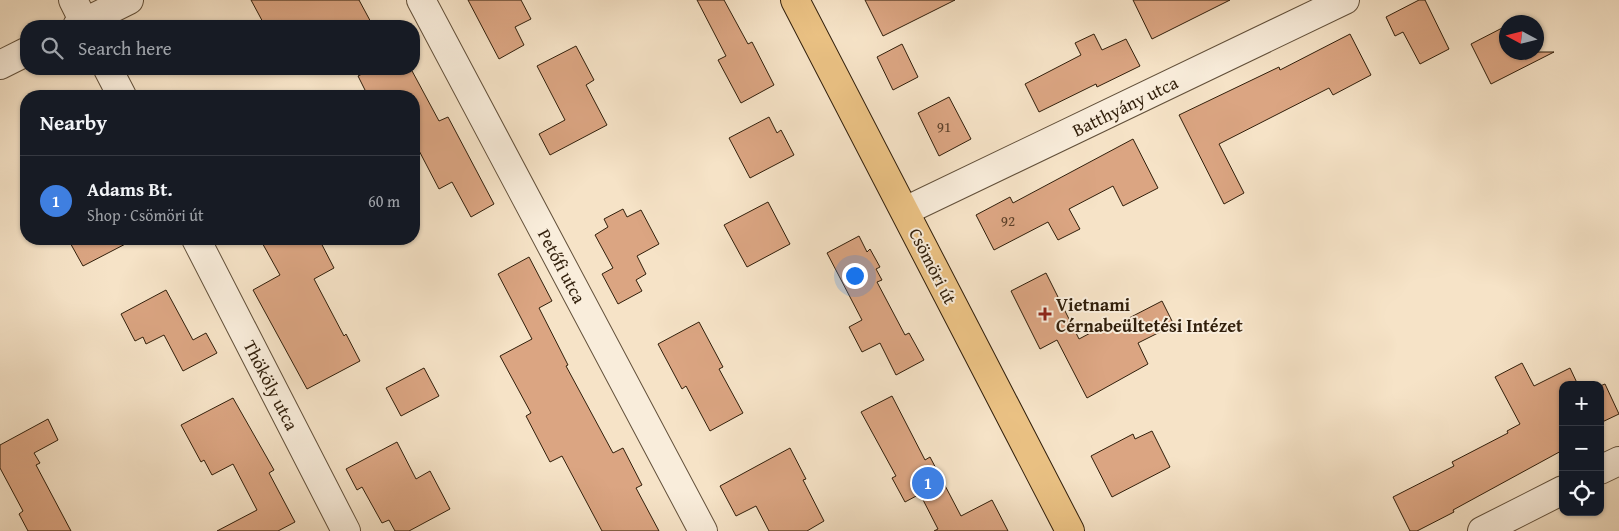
<!DOCTYPE html>
<meta charset="utf-8">
<style>
:root{--surface:#171b24;--page:#242831;--text:#f1f3f6;--muted:#9ea1a6;--line:#363941;--accent:#7c3aed}
body{margin:0;font-family:"Gentium Book Plus",serif;background:var(--page);color:var(--text)}
.controls{position:absolute;right:15px;bottom:15px;display:grid;overflow:hidden;border-radius:10px;box-shadow:0 1px 4px #0004}
.controls button{width:45px;height:45px;display:grid;place-items:center;padding:0;border:0;border-bottom:1px solid var(--line);background:var(--surface);color:var(--text);font:25px sans-serif}
.compass{position:absolute;left:1499px;top:15px;width:45px;height:45px;border-radius:50%;background:var(--surface);box-shadow:0 1px 4px #0004;rotate:277deg}
.you{position:absolute;left:854px;top:275px;width:18px;height:18px;margin:-12px;border:4px solid #fff;border-radius:50%;background:#1a73e8;box-shadow:0 0 0 8px #1a73e833}
.badge{display:grid;place-items:center;width:32px;height:32px;border-radius:50%;background:var(--accent);color:#fff;font-size:16px;font-weight:700}
.pin{position:absolute;translate:-50% -50%;border:2px solid #fff;box-shadow:0 1px 5px #0006}
.list{margin:0;padding:0;list-style:none}
h2{display:flex;justify-content:space-between;align-items:center;height:65px;margin:0;padding:0 20px;font-size:21px}
h2 small{font-size:16px;font-weight:400;color:var(--muted)}
.list li{display:grid;grid-template-columns:32px 1fr auto;gap:15px;align-items:center;box-sizing:border-box;height:90px;padding:0 20px;border-top:1px solid var(--line)}
.list b{display:block;font-size:19px;white-space:nowrap}
.list p{margin:0;font-size:16px;white-space:nowrap;color:var(--muted)}
.list em{font-size:16px;font-style:normal;color:var(--muted)}
.icon{flex:none;width:28px;height:28px;fill:none;stroke:currentColor;stroke-width:2;stroke-linecap:round;stroke-linejoin:round}
.map{position:relative;flex:none;width:1619px;height:531px;overflow:hidden}
.search{position:absolute;background:var(--surface);box-shadow:0 1px 4px #0004;left:20px;top:20px;width:400px;height:55px;display:flex;align-items:center;gap:12px;box-sizing:border-box;padding:0 18px;border-radius:20px;color:var(--muted);font-size:19px}
.panel{position:absolute;background:var(--surface);box-shadow:0 1px 4px #0004;left:20px;top:90px;width:400px;height:155px;border-radius:20px}
.map>svg:first-child{display:block}
</style>
<div class="map">
<svg width="1619" height="531" viewBox="0 0 1619 531">
<rect width="100%" height="100%" fill="#f6e3c7"/>
<filter id="stains"><feTurbulence type="fractalNoise" baseFrequency=".004" numOctaves="4"/><feColorMatrix values="0 0 0 0 .2 0 0 0 0 .09 0 0 0 0 .02 0 0 0 .5 -.17"/></filter>
<radialGradient id="worn" r=".72"><stop offset=".6" stop-color="#630" stop-opacity="0"/><stop offset="1" stop-color="#630" stop-opacity=".3"/></radialGradient>
<!-- building -->
<g fill="#dba582" stroke="#311f0b">
<path d="M 251,0 L 359,0 L 373,26 L 265,26 Z"/>
<path d="M 468,0 L 521,0 L 531,19 L 515,27 L 524,45 L 499,59 Z"/>
<path d="M 697,0 L 724,0 L 748,44 L 752,42 L 774,85 L 741,103 L 718,60 L 726,56 Z"/>
<path d="M 865,0 L 955,0 L 883,36 Z"/>
<path d="M 1133,0 L 1230,0 L 1152,39 Z"/>
<path d="M 1419,0 L 1425,0 L 1449,49 L 1420,64 L 1403,32 L 1395,36 L 1386,17 Z"/>
<path d="M 1506,26 L 1506,52 L 1554,52 L 1491,84 L 1471,44 Z"/>
<path d="M 1094,34 L 1102,50 L 1126,39 L 1140,66 L 1097,87 L 1096,84 L 1039,112 L 1025,84 L 1081,55 L 1075,43 Z"/>
<path d="M 1350,34 L 1371,75 L 1333,95 L 1329,88 L 1219,144 L 1244,193 L 1224,204 L 1179,115 L 1279,67 L 1280,70 Z"/>
<path d="M 902,44 L 918,77 L 893,90 L 877,57 Z"/>
<path d="M 576,46 L 594,80 L 586,85 L 607,125 L 550,155 L 539,134 L 565,120 L 537,66 Z"/>
<path d="M 372,69 L 411,69 L 439,121 L 448,117 L 494,204 L 471,217 L 452,182 L 439,189 L 414,141 L 414,96 L 368,96 L 358,76 Z"/>
<path d="M 949,97 L 971,139 L 939,156 L 918,113 Z"/>
<path d="M 769,117 L 777,133 L 781,130 L 794,155 L 750,178 L 729,138 Z"/>
<path d="M 1133,139 L 1158,188 L 1123,206 L 1113,186 L 1069,209 L 1080,229 L 1058,240 L 1048,222 L 994,250 L 976,215 L 1010,197 L 1013,203 Z"/>
<path d="M 768,202 L 790,244 L 747,267 L 724,225 Z"/>
<path d="M 623,209 L 627,217 L 641,210 L 659,244 L 637,256 L 646,274 L 636,280 L 642,291 L 618,304 L 602,274 L 613,268 L 595,235 L 608,227 L 604,219 Z"/>
<path d="M 859,236 L 867,252 L 870,249 L 880,267 L 876,269 L 882,280 L 877,282 L 905,335 L 909,333 L 924,360 L 896,375 L 880,343 L 862,352 L 849,327 L 862,320 L 827,253 Z"/>
<path d="M 68,239 L 135,239 L 83,266 Z"/>
<path d="M 260,239 L 319,239 L 334,268 L 314,279 L 344,336 L 346,334 L 360,361 L 307,389 L 253,290 L 280,275 Z"/>
<path d="M 529,257 L 552,301 L 539,308 L 568,365 L 566,366 L 613,453 L 623,448 L 642,485 L 636,488 L 659,531 L 602,531 L 562,456 L 550,462 L 526,416 L 531,413 L 500,356 L 532,339 L 498,274 Z"/>
<path d="M 1046,273 L 1079,339 L 1098,329 L 1100,333 L 1162,301 L 1174,325 L 1138,343 L 1148,364 L 1087,398 L 1057,340 L 1040,349 L 1011,291 Z"/>
<path d="M 166,290 L 193,340 L 206,333 L 217,353 L 183,371 L 164,335 L 146,344 L 143,337 L 135,341 L 121,314 Z"/>
<path d="M 699,322 L 723,367 L 719,369 L 743,413 L 710,431 L 686,386 L 682,389 L 658,344 Z"/>
<path d="M 1522,363 L 1534,386 L 1570,368 L 1578,385 L 1563,385 L 1563,450 L 1453,510 L 1454,512 L 1417,531 L 1410,531 L 1393,497 L 1454,466 L 1452,462 L 1508,433 L 1507,431 L 1520,424 L 1495,377 Z"/>
<path d="M 424,368 L 439,396 L 401,416 L 386,388 Z"/>
<path d="M 1605,384 L 1619,414 L 1600,423 L 1600,386 Z"/>
<path d="M 892,396 L 925,460 L 930,457 L 961,516 L 992,500 L 1008,531 L 934,531 L 938,529 L 920,494 L 905,502 L 892,478 L 896,476 L 861,412 Z"/>
<path d="M 233,398 L 274,470 L 269,473 L 295,522 L 278,531 L 217,531 L 257,510 L 233,464 L 212,475 L 204,460 L 201,462 L 181,425 Z"/>
<path d="M 48,419 L 58,440 L 34,453 L 40,463 L 36,465 L 71,531 L 28,531 L 19,514 L 23,511 L 0,468 L 0,445 Z"/>
<path d="M 1152,431 L 1170,467 L 1112,497 L 1091,456 L 1133,434 L 1135,439 Z"/>
<path d="M 397,442 L 416,479 L 430,471 L 450,509 L 409,531 L 395,531 L 389,520 L 382,523 L 362,487 L 357,490 L 346,469 Z"/>
<path d="M 790,448 L 806,479 L 803,480 L 824,521 L 807,531 L 769,531 L 756,506 L 736,516 L 720,486 Z"/>
</g>
<g fill="none" stroke-linecap="round" stroke-linejoin="round">
<defs>
<g id="minor">
<path d="M 73,0 L 86,26"/>
<path d="M 421,0 L 703,531"/>
<path d="M 77,26 L 129,0"/>
<path d="M 0,65 L 26,52"/>
<path d="M 108,69 L 122,96"/>
<path d="M 905,211 L 1345,0"/>
<path d="M 196,239 L 346,531"/>
<path d="M 1600,470 L 1619,461"/>
<path d="M 1482,531 L 1563,490"/>
</g>
<path id="major" d="M 795,0 L 1070,531"/>
</defs>
<!-- minor casing -->
<use href="#minor" stroke="#62503a" stroke-width="30"/>
<!-- major casing -->
<use href="#major" stroke="#311f0b" stroke-width="30"/>
<!-- minor -->
<use href="#minor" stroke="#f9eddb" stroke-width="28"/>
<!-- major -->
<use href="#major" stroke="#ebc284" stroke-width="28"/>
</g>
<!-- markers -->
<path fill="#8f2418" stroke="#f9eddb" stroke-width="2" d="M1042.5 306.5h5v5h5v5h-5v5h-5v-5h-5v-5h5z"/>
<g text-anchor="middle" dominant-baseline="central" stroke-width="4" stroke-linejoin="round" paint-order="stroke">
<!-- number labels -->
<g font-size="15" fill="#5c4029">
<text x="944" y="126">91</text>
<text x="1008" y="220">92</text>
</g>
<!-- street labels -->
<g font-size="18" fill="#311f0b" stroke="#f9eddb">
<text transform="translate(1125 106) rotate(-26)">Batthyány utca</text>
<text transform="translate(562 266) rotate(62)">Petőfi utca</text>
<text transform="translate(933 266) rotate(63)">Csömöri út</text>
<text transform="translate(271 385) rotate(63)">Thököly utca</text>
</g>
<!-- poi labels -->
<g font-size="18" font-weight="bold" fill="#311f0b" stroke="#f9eddb" text-anchor="start">
<text x="1056" y="304">Vietnami<tspan x="1056" dy="21">Cérnabeültetési Intézet</tspan></text>
</g>
</g>
<rect width="100%" height="100%" filter="url(#stains)"/>
<rect width="100%" height="100%" fill="url(#worn)"/>
</svg>
<div class="controls">
<button>+</button>
<button>−</button>
<button><svg class="icon" aria-label="locate" viewBox="0 0 24 24"><circle cx="12" cy="12" r="6"/><path d="M12 2v4M12 18v4M2 12h4M18 12h4"/></svg></button>
</div>
<svg class="compass" viewBox="-18 -18 36 36"><path d="M0-13l5 13h-10z" fill="#e53935"/><path d="M0 13l5-13h-10z" fill="#9ea1a6"/></svg>
<div class="you"></div>
<div class="pin badge" style="left:928px;top:483px;background:#3f7fe0">1</div>
<div class="search"><svg class="icon" aria-label="search" viewBox="0 0 24 24"><circle cx="10" cy="10" r="6"/><path d="M15 15l6 6"/></svg>Search here</div>
<section class="panel">
<h2>Nearby<small></small></h2>
<ul class="list">
<li><span class="badge" style="background:#3f7fe0">1</span><div><b>Adams Bt.</b><p>Shop · Csömöri út</p></div><em>60 m</em></li>
</ul>
</section>
</div>
